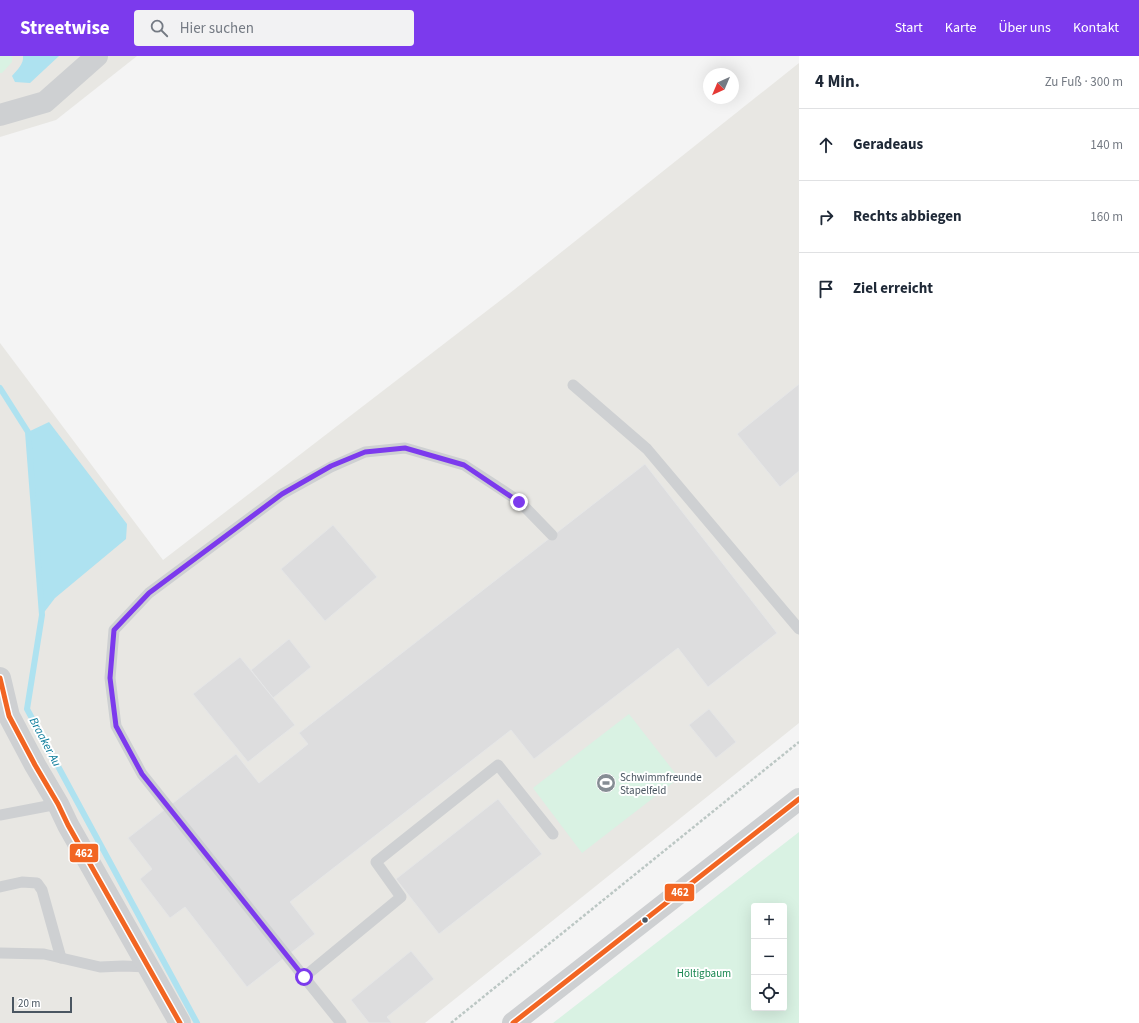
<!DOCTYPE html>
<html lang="de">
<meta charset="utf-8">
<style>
:root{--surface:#fff;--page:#f2f2f3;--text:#1f2937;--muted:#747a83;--line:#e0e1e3;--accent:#7c3aed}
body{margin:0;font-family:"Source Sans 3",sans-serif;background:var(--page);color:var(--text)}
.controls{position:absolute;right:12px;bottom:12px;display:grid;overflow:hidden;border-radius:4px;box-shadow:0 4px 16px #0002}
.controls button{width:36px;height:36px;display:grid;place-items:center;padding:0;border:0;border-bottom:1px solid var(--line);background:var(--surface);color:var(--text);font:20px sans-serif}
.compass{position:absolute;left:703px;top:12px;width:36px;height:36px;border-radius:50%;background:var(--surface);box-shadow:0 4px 16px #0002;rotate:224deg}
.scale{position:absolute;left:12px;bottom:10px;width:60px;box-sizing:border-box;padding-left:4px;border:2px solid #4a5661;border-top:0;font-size:11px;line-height:14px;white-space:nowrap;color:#4a5661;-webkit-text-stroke:3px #fff;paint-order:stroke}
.stop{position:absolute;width:12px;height:12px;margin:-9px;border:3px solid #7c3aed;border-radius:50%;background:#fff}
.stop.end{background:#7c3aed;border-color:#fff;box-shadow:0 1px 4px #0008}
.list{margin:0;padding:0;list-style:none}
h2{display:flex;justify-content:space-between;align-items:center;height:52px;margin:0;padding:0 16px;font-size:17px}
h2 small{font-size:13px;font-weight:400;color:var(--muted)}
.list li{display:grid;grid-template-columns:26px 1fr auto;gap:12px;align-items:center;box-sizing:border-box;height:72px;padding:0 16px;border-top:1px solid var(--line)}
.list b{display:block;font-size:15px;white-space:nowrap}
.list em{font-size:13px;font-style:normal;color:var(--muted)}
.icon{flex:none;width:22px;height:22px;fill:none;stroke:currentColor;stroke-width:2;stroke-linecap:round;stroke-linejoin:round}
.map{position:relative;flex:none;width:799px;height:967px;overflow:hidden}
header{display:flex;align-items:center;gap:24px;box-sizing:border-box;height:56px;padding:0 20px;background:var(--accent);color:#fff}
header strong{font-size:19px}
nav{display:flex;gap:22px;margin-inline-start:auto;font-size:14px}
.search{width:280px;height:36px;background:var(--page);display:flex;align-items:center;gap:10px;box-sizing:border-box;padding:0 14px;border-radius:4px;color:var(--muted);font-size:15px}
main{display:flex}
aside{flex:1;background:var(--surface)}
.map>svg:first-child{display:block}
</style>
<header>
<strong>Streetwise</strong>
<div class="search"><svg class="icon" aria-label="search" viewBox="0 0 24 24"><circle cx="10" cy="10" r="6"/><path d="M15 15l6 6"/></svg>Hier suchen</div>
<nav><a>Start</a><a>Karte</a><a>Über uns</a><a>Kontakt</a></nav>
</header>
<main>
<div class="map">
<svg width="799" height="967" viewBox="0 0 799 967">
<rect width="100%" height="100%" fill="#f4f4f4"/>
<!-- commercial -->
<g fill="#e8e7e3">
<path d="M 0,0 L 137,0 L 56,64 L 0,81 Z"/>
<path d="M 799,7 L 799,667 L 425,967 L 0,967 L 0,287 L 163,504 L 510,237 Z"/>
</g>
<!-- green -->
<g fill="#d9f2e3" fill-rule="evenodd">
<path d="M 0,0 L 12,0 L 12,6 L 2,17 L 0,17 Z"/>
<path d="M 629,658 L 679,722 L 582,797 L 533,732 Z"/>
<path d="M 799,776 L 799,967 L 553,967 ZM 754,850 L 784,850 L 784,952 L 754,952 Z"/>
</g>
<!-- water -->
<g fill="#aee2f0">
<path d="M 23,0 L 59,0 L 30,27 L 15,26 L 12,20 C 17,14 24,8 23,0 Z"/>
<path d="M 49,366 L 127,468 L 126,483 L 55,542 L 42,559 L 28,376 Z"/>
</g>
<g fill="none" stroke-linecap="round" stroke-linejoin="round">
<!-- stream -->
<path stroke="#aee2f0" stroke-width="6" d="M 0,332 L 28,376 L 42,559 L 27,653 L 197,967"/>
</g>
<!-- building -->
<g fill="#ddddde" stroke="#e5e6e7">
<path d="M 799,328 L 799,415 L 780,431 L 737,378 Z"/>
<path d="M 645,408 L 777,577 L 708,631 L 678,592 L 534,703 L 511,674 L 290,846 L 315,878 L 247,931 L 185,851 L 170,862 L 140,823 L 152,813 L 128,782 L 236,698 L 259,727 L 308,688 L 299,677 Z"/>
<path d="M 333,469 L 377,521 L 325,565 L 281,513 Z"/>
<path d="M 289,583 L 311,611 L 273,642 L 251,614 Z"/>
<path d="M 240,601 L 295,669 L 248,706 L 193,638 Z"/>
<path d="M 709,653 L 736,686 L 716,702 L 689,669 Z"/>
<path d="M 498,743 L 542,798 L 439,878 L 396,823 Z"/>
<path d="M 411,895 L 434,923 L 387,961 L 392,967 L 369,967 L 351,944 Z"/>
</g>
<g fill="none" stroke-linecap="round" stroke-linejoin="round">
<!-- path -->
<path stroke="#bcc7c4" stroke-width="2.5" stroke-dasharray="3 2" stroke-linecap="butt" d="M 451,967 L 799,686"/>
<!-- service -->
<g stroke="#ced0d2" stroke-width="11">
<path d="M 573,329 L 647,393 L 799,573"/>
<path d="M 0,759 L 58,748"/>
<path d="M 0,831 L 22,826 L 37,827 L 42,834 L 61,902"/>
<path d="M 0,897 L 44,898 L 100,911 L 123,910 L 149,911"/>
<path d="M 304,921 L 401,841 L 376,806 L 498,709 L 553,778"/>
<path d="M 341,967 L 304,921 L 142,718 L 116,670 L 110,622 L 114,574 L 149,537 L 282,438 L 331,411 L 365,396 L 405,392 L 464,409 L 519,445 L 552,479"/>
</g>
<!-- minor -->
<g stroke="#ced0d2" stroke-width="22">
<path d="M 0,59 L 45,46 L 97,0"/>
<path d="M 0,622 L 9,660 L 35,709 L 58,748 L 68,769 L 180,967"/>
<path d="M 513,967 L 799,743"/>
</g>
<defs>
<g id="bus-1">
<path d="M 0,622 L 9,660 L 35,709 L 58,748 L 68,769 L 180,967"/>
<path d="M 513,967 L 799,743"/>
</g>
</defs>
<!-- bus-1 casing -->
<use href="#bus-1" stroke="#fff" stroke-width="8"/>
<!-- bus-1 -->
<use href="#bus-1" stroke="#f26522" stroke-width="5"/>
</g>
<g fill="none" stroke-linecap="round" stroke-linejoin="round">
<!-- route -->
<path stroke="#7c3aed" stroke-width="5" d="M 304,921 L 142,718 L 116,670 L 110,622 L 114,574 L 149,537 L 282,438 L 331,410 L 365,396 L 405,392 L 464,409 L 519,446"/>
</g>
<!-- icons -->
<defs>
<symbol id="stadium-disc" viewBox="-11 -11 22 22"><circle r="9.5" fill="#868d94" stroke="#fff"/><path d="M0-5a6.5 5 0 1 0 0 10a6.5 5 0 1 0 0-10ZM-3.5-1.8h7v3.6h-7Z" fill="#fff"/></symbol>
</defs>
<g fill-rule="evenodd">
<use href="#stadium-disc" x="595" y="716" width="22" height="22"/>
</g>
<!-- markers -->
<circle fill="#4a5661" stroke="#fff" stroke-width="1.5" cx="645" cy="864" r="3.5"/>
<g text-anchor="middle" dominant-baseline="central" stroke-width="4" stroke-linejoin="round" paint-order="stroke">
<!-- poi labels -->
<g font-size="11" fill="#4a5661" stroke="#fff" text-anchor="start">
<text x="620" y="721">Schwimmfreunde<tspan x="620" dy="13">Stapelfeld</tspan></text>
</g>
<!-- park labels -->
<g font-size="11" fill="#17864f" stroke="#fff">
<text x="704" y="917">Höltigbaum</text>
</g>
<!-- water labels -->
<g font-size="12" font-style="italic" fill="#0c7c9b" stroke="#fff">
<text transform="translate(45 686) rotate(62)">Braaker Au</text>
</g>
</g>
<g stroke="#fff" stroke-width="1.5">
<rect x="69" y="787" width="30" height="20" rx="4" fill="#f26522"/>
<rect x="664" y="827" width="31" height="19" rx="4" fill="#f26522"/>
</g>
<g font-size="11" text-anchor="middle" font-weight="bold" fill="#fff">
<text x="84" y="801">462</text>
<text x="680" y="840">462</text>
</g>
</svg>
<div class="controls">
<button>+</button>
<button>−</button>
<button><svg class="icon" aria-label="locate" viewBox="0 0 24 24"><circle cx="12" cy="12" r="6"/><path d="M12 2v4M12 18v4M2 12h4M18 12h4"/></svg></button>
</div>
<svg class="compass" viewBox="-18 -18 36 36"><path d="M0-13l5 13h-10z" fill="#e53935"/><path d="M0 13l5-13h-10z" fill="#747a83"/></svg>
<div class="scale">20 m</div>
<div class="stop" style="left:304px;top:921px"></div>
<div class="stop end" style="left:519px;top:446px"></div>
</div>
<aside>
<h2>4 Min.<small>Zu Fuß · 300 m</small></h2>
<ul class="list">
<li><svg class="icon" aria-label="ahead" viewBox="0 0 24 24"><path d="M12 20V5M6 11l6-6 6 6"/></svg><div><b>Geradeaus</b></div><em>140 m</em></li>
<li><svg class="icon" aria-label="right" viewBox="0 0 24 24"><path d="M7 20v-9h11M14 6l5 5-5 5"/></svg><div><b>Rechts abbiegen</b></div><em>160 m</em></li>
<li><svg class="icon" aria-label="arrive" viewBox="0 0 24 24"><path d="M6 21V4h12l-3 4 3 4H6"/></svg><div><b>Ziel erreicht</b></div></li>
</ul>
</aside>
</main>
